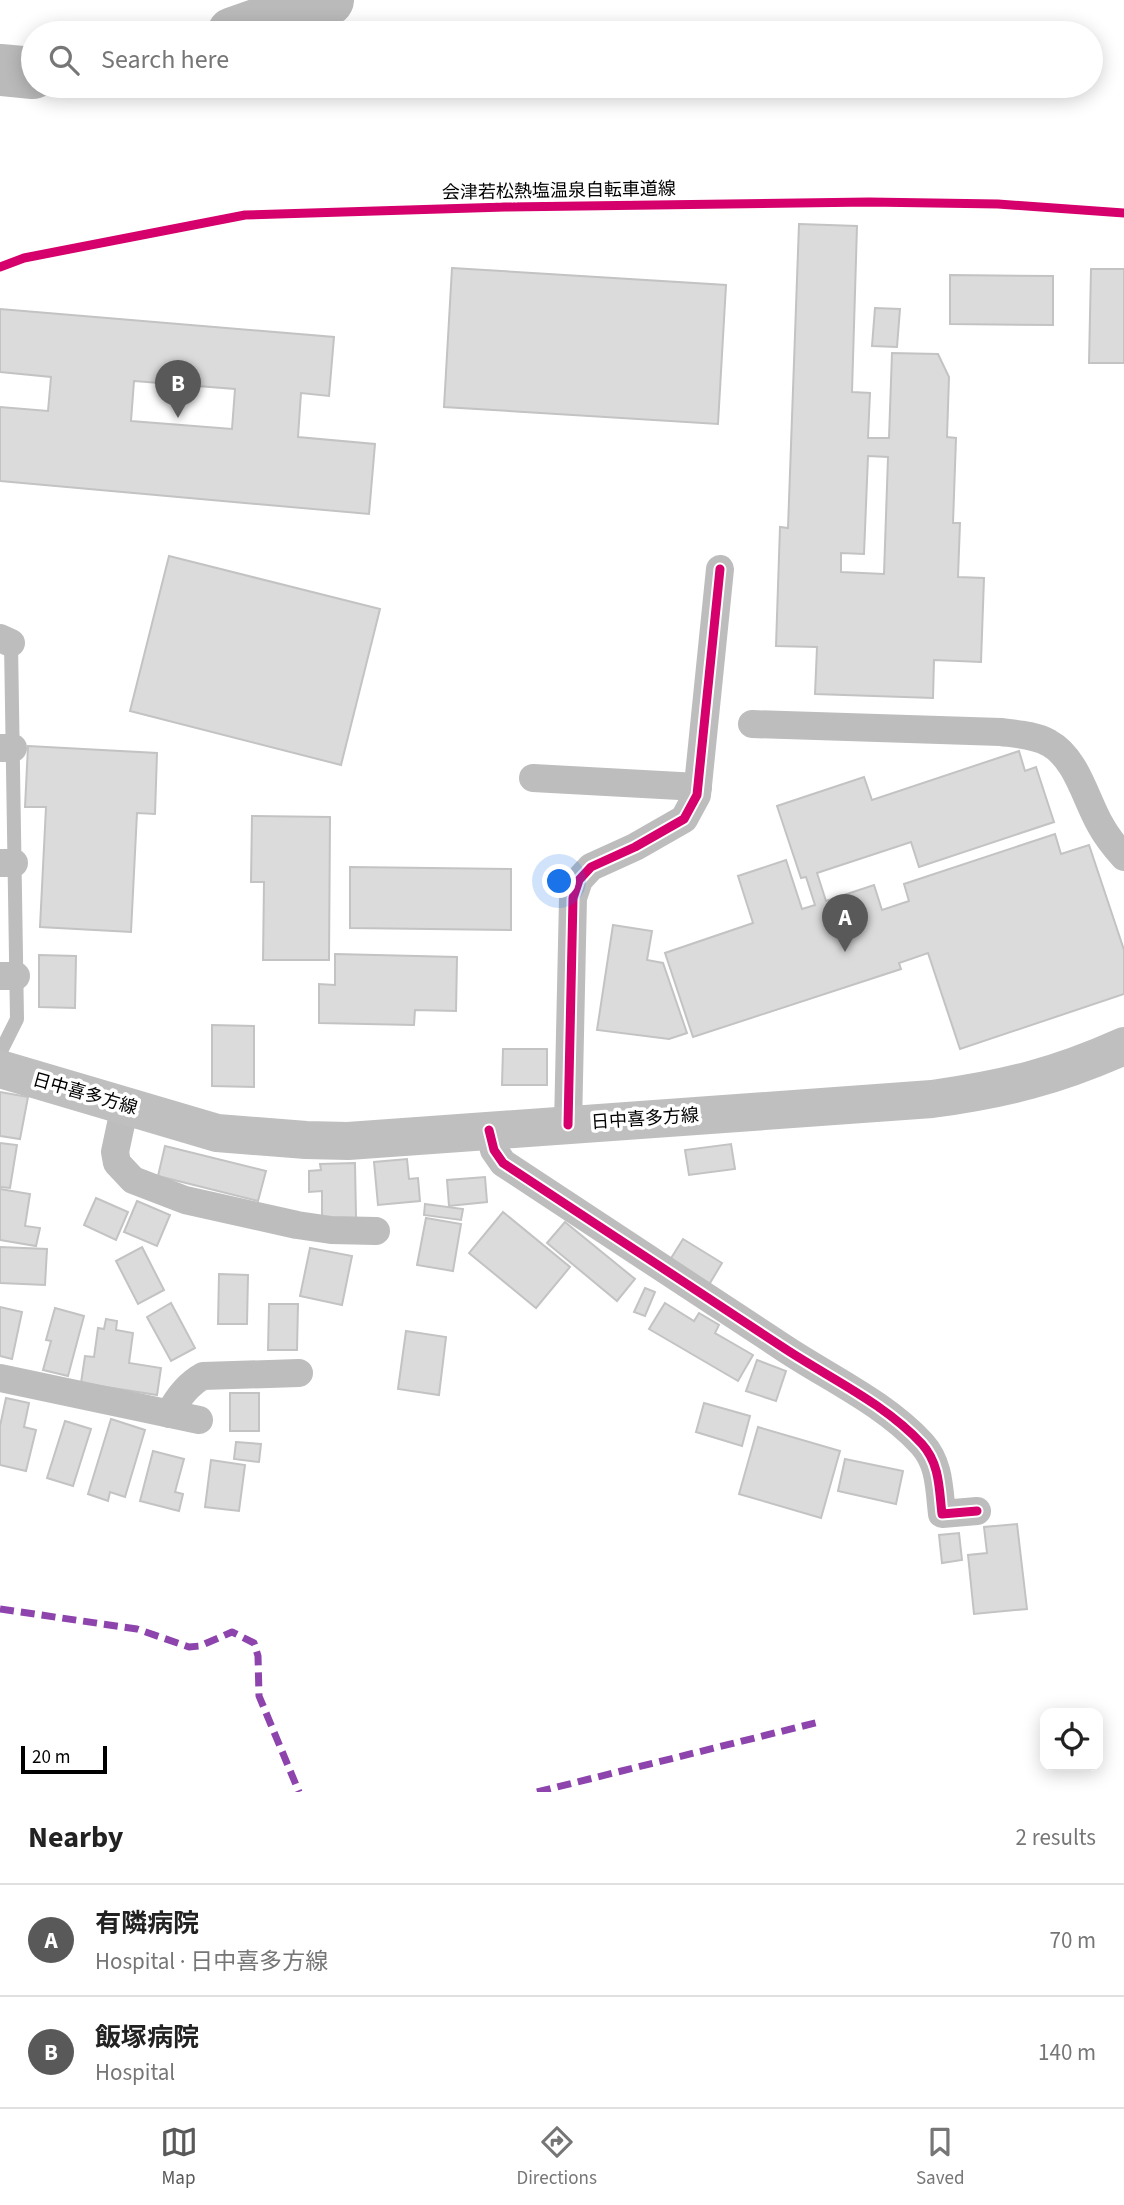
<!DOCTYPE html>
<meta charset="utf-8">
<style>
:root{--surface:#fff;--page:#f6f6f6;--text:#222;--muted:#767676;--line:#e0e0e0;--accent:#595959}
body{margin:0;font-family:"Source Sans 3","Noto Sans JP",sans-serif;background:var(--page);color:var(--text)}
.controls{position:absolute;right:21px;bottom:21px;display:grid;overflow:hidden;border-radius:14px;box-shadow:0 4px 18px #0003}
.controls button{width:63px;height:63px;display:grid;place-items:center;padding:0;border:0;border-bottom:2px solid var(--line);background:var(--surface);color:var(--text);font:35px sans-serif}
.scale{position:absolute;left:21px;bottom:18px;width:86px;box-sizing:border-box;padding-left:7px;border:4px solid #000;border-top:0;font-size:19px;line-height:24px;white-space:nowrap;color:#000;-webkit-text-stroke:5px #fff;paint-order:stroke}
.you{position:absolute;left:560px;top:882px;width:24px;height:24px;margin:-18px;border:5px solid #fff;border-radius:50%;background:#1a73e8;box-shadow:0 0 0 10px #1a73e833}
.badge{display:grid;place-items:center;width:46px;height:46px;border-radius:50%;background:var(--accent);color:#fff;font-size:23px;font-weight:700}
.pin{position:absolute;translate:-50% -58px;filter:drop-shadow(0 2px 4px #0008)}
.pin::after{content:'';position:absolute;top:37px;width:24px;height:21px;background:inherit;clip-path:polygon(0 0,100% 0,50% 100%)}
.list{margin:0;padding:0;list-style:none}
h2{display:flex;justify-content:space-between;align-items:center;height:91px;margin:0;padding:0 28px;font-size:30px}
h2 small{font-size:23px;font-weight:400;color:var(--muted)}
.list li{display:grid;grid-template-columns:46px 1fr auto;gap:21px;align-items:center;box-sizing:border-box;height:112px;padding:0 28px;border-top:2px solid var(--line)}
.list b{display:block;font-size:26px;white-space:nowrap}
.list p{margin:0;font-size:23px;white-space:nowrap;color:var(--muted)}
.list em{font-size:23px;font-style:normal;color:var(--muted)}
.icon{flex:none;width:38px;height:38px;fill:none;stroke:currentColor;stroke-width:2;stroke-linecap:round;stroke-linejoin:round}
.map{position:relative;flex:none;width:1124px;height:1792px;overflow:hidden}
.search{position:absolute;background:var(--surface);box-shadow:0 4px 18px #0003;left:21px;right:21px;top:21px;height:77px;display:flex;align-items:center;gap:18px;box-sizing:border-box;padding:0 24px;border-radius:38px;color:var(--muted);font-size:26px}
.sheet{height:315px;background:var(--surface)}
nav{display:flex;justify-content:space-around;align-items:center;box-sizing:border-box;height:98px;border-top:2px solid var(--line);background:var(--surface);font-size:19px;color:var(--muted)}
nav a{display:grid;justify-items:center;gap:4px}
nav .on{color:var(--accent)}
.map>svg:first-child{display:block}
</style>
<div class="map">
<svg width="1124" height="1792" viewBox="0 0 1124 1792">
<rect width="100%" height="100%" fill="#fff"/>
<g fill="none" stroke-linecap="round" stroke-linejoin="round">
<!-- river -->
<g stroke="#bababa" stroke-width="52">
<path d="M 233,33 L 328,0"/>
<path d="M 0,70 L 33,73"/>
</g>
</g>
<!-- building -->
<g fill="#dbdbdb" stroke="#c3c3c3" stroke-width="2" fill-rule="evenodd">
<path d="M 799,224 L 857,226 L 852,392 L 870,393 L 868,438 L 889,438 L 892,353 L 938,354 L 949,377 L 947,437 L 956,438 L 953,523 L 960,523 L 958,577 L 984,578 L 981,662 L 934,660 L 933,698 L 815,694 L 817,647 L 776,646 L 780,527 L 788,528 ZM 868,456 L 888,457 L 884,574 L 841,572 L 841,553 L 864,554 Z"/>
<path d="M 452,268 L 726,285 L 718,424 L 444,407 Z"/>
<path d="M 1091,269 L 1124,269 L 1124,363 L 1089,363 Z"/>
<path d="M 950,275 L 1053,276 L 1053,325 L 950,324 Z"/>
<path d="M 875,308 L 900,309 L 897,347 L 872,346 Z"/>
<path d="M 0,309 L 334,337 L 329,396 L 301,393 L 298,437 L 375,444 L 369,514 L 0,481 L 0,407 L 48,411 L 51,377 L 0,372 ZM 134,381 L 235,389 L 232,429 L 131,421 Z"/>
<path d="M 169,556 L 380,609 L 341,765 L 130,711 Z"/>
<path d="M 28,746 L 157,753 L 155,814 L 137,813 L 131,932 L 40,927 L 46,807 L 25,807 Z"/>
<path d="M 1019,751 L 1025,771 L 1036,767 L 1054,822 L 919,867 L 911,842 L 817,873 L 826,901 L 874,885 L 882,910 L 909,901 L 904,884 L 1055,834 L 1061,854 L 1089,845 L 1124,950 L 1124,994 L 960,1049 L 928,953 L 899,963 L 901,969 L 693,1037 L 665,953 L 753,923 L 738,876 L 786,860 L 802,909 L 815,905 L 806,877 L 801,878 L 777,806 L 864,777 L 872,800 Z"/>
<path d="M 252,816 L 330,817 L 329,960 L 263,960 L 264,882 L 251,882 Z"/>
<path d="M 350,867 L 511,869 L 511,930 L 350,928 Z"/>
<path d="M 613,925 L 652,931 L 647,960 L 663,963 L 687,1033 L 669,1039 L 597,1030 Z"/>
<path d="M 335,954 L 457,957 L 456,1011 L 415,1010 L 414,1025 L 319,1023 L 319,984 L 335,985 Z"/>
<path d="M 39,955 L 76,956 L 75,1008 L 39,1007 Z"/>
<path d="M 212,1025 L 254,1026 L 254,1087 L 212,1086 Z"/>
<path d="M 503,1049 L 547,1049 L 547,1085 L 502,1085 Z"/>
<path d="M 0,1092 L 28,1097 L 20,1139 L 0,1136 Z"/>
<path d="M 0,1143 L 17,1145 L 10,1188 L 0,1187 Z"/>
<path d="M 731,1144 L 735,1169 L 689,1175 L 685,1150 Z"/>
<path d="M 165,1146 L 266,1171 L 258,1201 L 158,1176 Z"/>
<path d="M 407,1159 L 409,1179 L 418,1178 L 420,1201 L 378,1205 L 374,1162 Z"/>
<path d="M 355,1163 L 356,1218 L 322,1219 L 322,1191 L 309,1192 L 309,1171 L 321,1170 L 320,1164 Z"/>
<path d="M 485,1177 L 487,1202 L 449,1206 L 447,1180 Z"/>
<path d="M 0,1189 L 30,1194 L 25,1226 L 40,1228 L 36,1246 L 0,1240 Z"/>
<path d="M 96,1198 L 128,1212 L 116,1240 L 84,1225 Z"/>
<path d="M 137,1201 L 170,1215 L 157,1246 L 124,1232 Z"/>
<path d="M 425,1204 L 463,1209 L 461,1220 L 424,1215 Z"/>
<path d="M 503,1212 L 570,1267 L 536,1308 L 469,1253 Z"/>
<path d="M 426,1218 L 461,1224 L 453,1271 L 417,1265 Z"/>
<path d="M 565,1222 L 635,1279 L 617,1301 L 547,1243 Z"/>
<path d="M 683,1239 L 722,1263 L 707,1288 L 668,1263 Z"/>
<path d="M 0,1247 L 47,1249 L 45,1285 L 0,1283 Z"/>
<path d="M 142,1247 L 164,1290 L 138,1304 L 116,1261 Z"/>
<path d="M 310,1248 L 352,1256 L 342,1305 L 300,1296 Z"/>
<path d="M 219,1274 L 248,1275 L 247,1324 L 218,1324 Z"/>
<path d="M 645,1288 L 655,1292 L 645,1316 L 634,1312 Z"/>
<path d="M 171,1303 L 195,1348 L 171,1361 L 147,1317 Z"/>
<path d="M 665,1303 L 694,1321 L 699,1313 L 719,1325 L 715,1333 L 753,1355 L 738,1381 L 649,1329 Z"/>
<path d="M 269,1304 L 298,1304 L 297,1350 L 268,1350 Z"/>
<path d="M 0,1307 L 22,1312 L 12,1359 L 0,1356 Z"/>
<path d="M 55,1308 L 84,1316 L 68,1376 L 43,1370 L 51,1341 L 46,1340 Z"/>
<path d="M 106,1319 L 117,1321 L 116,1330 L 133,1333 L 129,1363 L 161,1368 L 157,1395 L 81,1383 L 85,1356 L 94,1357 L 98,1328 L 104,1329 Z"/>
<path d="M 406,1331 L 446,1337 L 439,1395 L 398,1389 Z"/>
<path d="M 757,1360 L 786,1371 L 776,1401 L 746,1391 Z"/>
<rect x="230" y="1393" width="29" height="38"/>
<path d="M 6,1398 L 29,1403 L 24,1427 L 36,1430 L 26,1471 L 0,1465 L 0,1426 Z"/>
<path d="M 704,1403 L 750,1416 L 742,1446 L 696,1432 Z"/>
<path d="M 111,1419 L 145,1430 L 125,1497 L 110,1492 L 108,1501 L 88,1494 Z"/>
<path d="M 65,1421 L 91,1429 L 73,1486 L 47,1478 Z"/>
<path d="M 758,1427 L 840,1451 L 821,1518 L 739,1494 Z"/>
<path d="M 236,1442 L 261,1444 L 259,1462 L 234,1459 Z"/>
<path d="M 153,1451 L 184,1459 L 175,1492 L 183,1494 L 179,1511 L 140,1501 Z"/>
<path d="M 845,1459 L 903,1471 L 896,1504 L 838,1491 Z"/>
<path d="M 211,1460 L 245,1465 L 239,1511 L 205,1507 Z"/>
<path d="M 1017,1524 L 1027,1609 L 974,1614 L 968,1555 L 987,1553 L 984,1527 Z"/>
<path d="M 959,1533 L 962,1560 L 942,1563 L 939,1535 Z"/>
</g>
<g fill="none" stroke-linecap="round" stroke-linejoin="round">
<!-- service -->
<path stroke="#bdbdbd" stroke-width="14" d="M 0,1053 L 17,1019 L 11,643"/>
<!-- minor -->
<g stroke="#bdbdbd" stroke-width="28">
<path d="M 0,638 L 11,643"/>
<path d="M 752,724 L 1001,732 C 1016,734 1035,735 1049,743 C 1077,758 1086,801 1101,826 C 1107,837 1116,848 1124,857"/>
<path d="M 0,748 L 13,748"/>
<path d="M 533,778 L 698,787"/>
<path d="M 0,863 L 14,863"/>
<path d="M 0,976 L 16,976"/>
<path d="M 125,1105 L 115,1152 L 117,1163 L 133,1180 L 185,1200 L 297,1225 L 331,1230 L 376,1231"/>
<path d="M 568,1125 L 573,898 L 579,880 L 591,867 L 635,847 L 684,819 L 697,795 L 720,569"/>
<path d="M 489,1130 L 494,1150 L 503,1163 C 598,1225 692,1288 787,1350 C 833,1380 885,1404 922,1444 C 940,1464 939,1489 942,1514 L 977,1511"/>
<path d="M 0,1378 L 199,1420"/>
<path d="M 169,1414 C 177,1399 188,1384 203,1376 L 299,1373"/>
</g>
<!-- secondary -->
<path stroke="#bfbfbf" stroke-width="38" d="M 0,1069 L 217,1133 L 306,1140 L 348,1141 L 932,1099 C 1005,1089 1057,1076 1124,1046"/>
<!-- quiet -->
<g stroke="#8e44ad" stroke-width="7" stroke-dasharray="14 7" stroke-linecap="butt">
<path d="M 0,1609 L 137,1629 L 189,1647 L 200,1646 L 232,1632 L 254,1643 L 258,1656 L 259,1696 L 299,1792"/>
<path d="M 537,1792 L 819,1722"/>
</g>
<defs>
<g id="cycleway">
<path d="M 0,267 L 24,258 L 245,215 L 505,207 L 869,202 L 998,204 L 1124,213"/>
<path d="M 568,1125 L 573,898 L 579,880 L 591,867 L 635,847 L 684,819 L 697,795 L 720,569"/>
<path d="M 489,1130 L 494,1150 L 503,1163 C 598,1225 692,1288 787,1350 C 833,1380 885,1404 922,1444 C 940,1464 939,1489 942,1514 L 977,1511"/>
</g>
</defs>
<!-- cycleway casing -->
<use href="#cycleway" stroke="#fff" stroke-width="13"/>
<!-- cycleway -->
<use href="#cycleway" stroke="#d6006c" stroke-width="9"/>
</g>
<g text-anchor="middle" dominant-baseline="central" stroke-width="7" stroke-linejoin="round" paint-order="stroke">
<!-- street labels -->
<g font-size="18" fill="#000" stroke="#fff">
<text transform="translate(559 191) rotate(-1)">会津若松熱塩温泉自転車道線</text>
<text transform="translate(85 1094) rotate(16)">日中喜多方線</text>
<text transform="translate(645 1119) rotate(-4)">日中喜多方線</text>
</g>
</g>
</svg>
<div class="controls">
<button><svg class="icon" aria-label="locate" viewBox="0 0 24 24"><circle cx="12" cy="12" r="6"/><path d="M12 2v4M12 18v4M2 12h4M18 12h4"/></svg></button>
</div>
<div class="scale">20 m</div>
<div class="you"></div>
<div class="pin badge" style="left:845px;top:952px">A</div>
<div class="pin badge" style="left:178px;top:418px">B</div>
<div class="search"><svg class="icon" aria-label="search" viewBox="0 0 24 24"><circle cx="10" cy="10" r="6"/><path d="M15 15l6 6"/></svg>Search here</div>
</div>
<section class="sheet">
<h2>Nearby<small>2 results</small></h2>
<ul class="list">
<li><span class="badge">A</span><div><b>有隣病院</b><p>Hospital · 日中喜多方線</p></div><em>70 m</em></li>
<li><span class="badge">B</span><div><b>飯塚病院</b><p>Hospital</p></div><em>140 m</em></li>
</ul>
</section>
<nav>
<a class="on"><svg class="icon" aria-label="map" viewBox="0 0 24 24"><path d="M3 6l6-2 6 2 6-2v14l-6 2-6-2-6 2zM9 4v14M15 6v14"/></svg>Map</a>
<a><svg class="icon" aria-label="directions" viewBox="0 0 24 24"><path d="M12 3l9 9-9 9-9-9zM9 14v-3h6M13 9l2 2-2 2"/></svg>Directions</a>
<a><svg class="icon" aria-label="saved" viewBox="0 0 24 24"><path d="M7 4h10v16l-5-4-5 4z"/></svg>Saved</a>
</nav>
